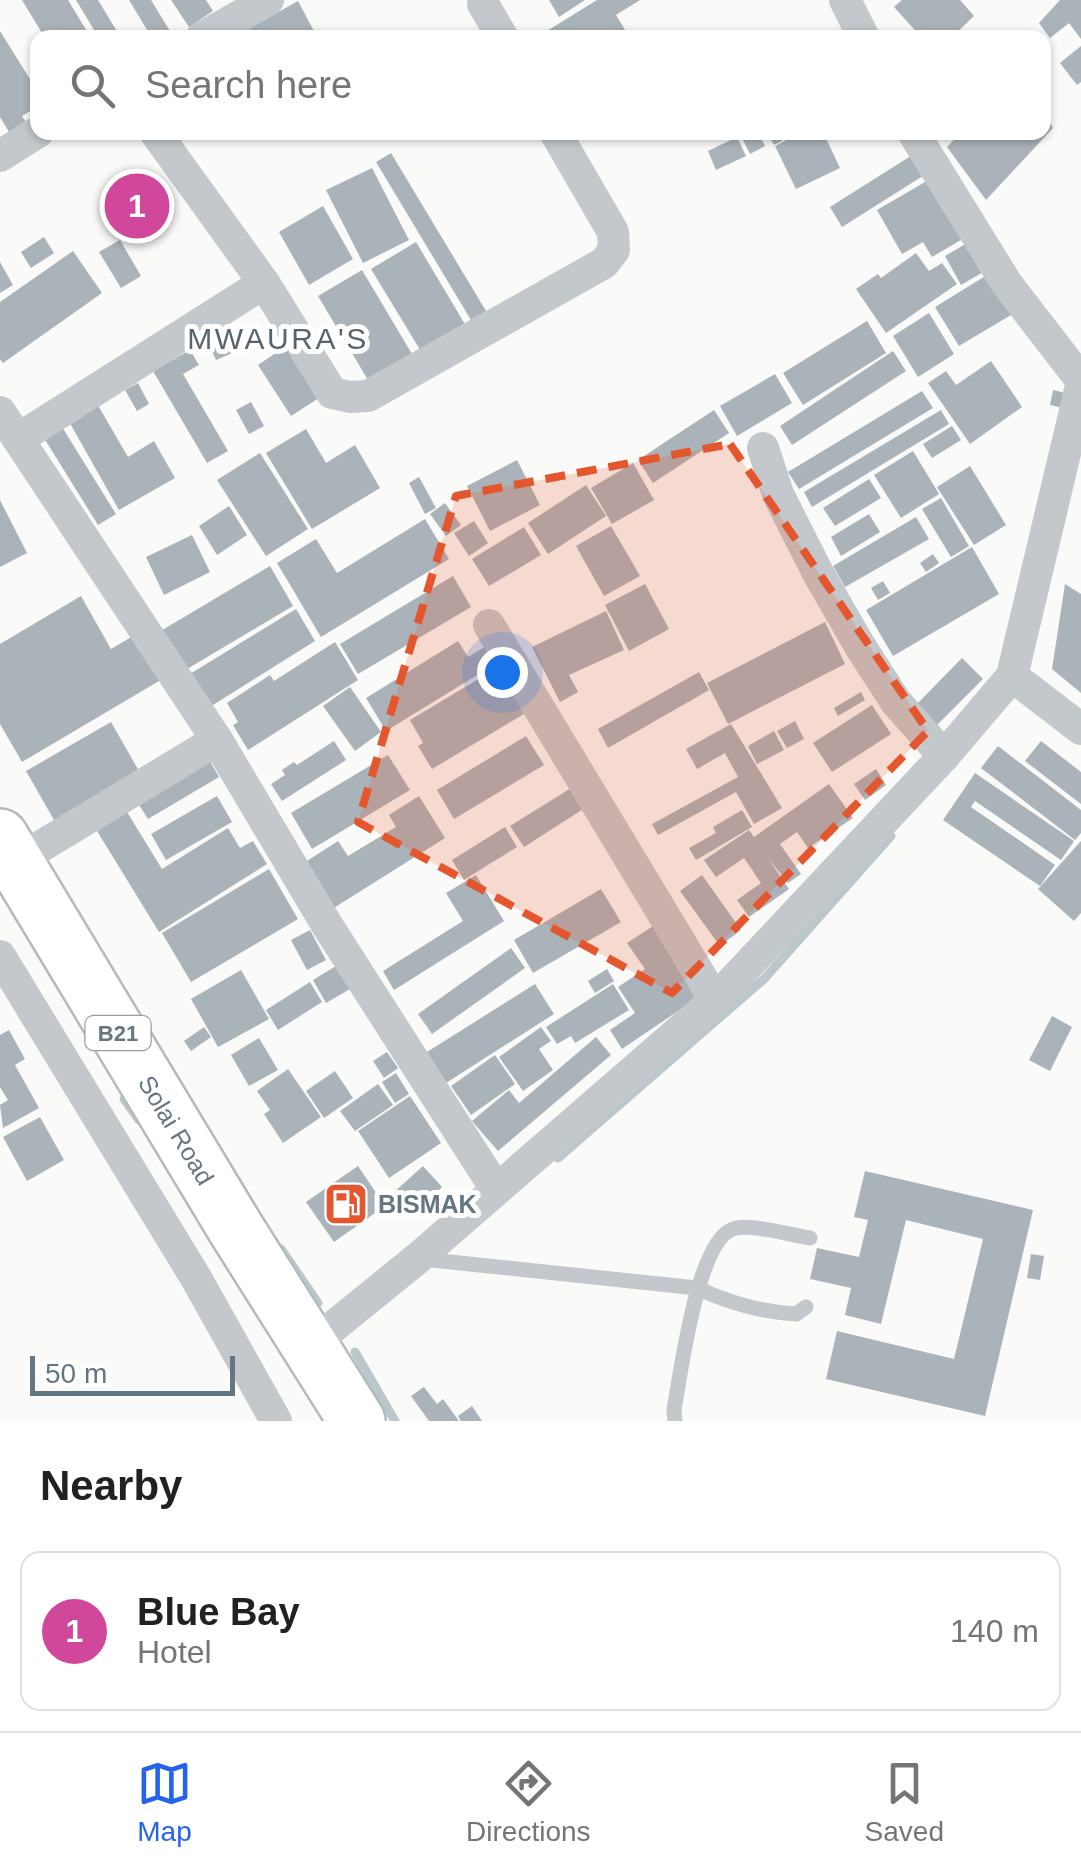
<!DOCTYPE html>
<style>
:root{--surface:#fff;--page:#f6f6f6;--text:#202124;--muted:#757577;--line:#e0e0e0;--accent:#2563eb}
body{margin:0;font-family:Arial,sans-serif;background:var(--page);color:var(--text)}
.scale{position:absolute;left:30px;bottom:25px;width:205px;box-sizing:border-box;padding-left:10px;border:5px solid #657683;border-top:0;font-size:28px;line-height:35px;white-space:nowrap;color:#657683;-webkit-text-stroke:8px #fff;paint-order:stroke}
.you{position:absolute;left:502px;top:672px;width:35px;height:35px;margin:-25px;border:8px solid #fff;border-radius:50%;background:#1a73e8;box-shadow:0 0 0 15px #1a73e833}
.badge{display:grid;place-items:center;width:65px;height:65px;border-radius:50%;background:var(--accent);color:#fff;font-size:32px;font-weight:700}
.pin{position:absolute;translate:-50% -50%;border:5px solid #fff;box-shadow:0 2px 10px #0006}
.list{margin:0;padding:0;list-style:none}
h2{display:flex;justify-content:space-between;align-items:center;height:130px;margin:0;padding:0 40px;font-size:42px}
h2 small{font-size:32px;font-weight:400;color:var(--muted)}
.list li{display:grid;grid-template-columns:65px 1fr auto;gap:30px;align-items:center;box-sizing:border-box;height:160px;margin:0 20px 20px;padding:0 20px;border:2px solid var(--line);border-radius:20px}
.list b{display:block;font-size:38px;white-space:nowrap}
.list p{margin:0;font-size:32px;white-space:nowrap;color:var(--muted)}
.list em{font-size:32px;font-style:normal;color:var(--muted)}
.icon{flex:none;width:55px;height:55px;fill:none;stroke:currentColor;stroke-width:2;stroke-linecap:round;stroke-linejoin:round}
.map{position:relative;flex:none;width:1081px;height:1421px;overflow:hidden}
.search{position:absolute;background:var(--surface);box-shadow:0 2px 8px #0004;left:30px;right:30px;top:30px;height:110px;display:flex;align-items:center;gap:25px;box-sizing:border-box;padding:0 35px;border-radius:20px;color:var(--muted);font-size:38px}
.sheet{height:310px;background:var(--surface)}
nav{display:flex;justify-content:space-around;align-items:center;box-sizing:border-box;height:140px;border-top:2px solid var(--line);background:var(--surface);font-size:28px;color:var(--muted)}
nav a{display:grid;justify-items:center;gap:5px}
nav .on{color:var(--accent)}
.map>svg:first-child{display:block}
</style>
<div class="map">
<svg width="1081" height="1421" viewBox="0 0 1081 1421">
<rect width="100%" height="100%" fill="#fafaf8"/>
<g fill="none" stroke-linecap="round" stroke-linejoin="round">
<!-- stream -->
<g stroke="#bbc7cb" stroke-width="9">
<path d="M 124,1099 L 139,1120"/>
<path d="M 558,1158 L 764,979 L 891,836"/>
<path d="M 281,1249 L 318,1303"/>
<path d="M 355,1352 L 395,1421"/>
</g>
</g>
<!-- building -->
<g fill="#aab3b9">
<path d="M 22,0 L 68,0 L 91,38 L 45,38 Z"/>
<path d="M 76,0 L 98,0 L 121,38 L 99,38 Z"/>
<path d="M 129,0 L 151,0 L 173,36 L 152,38 Z"/>
<path d="M 171,0 L 206,0 L 213,11 L 189,27 Z"/>
<path d="M 549,0 L 585,0 L 559,17 Z"/>
<path d="M 597,0 L 640,0 L 616,15 L 630,38 L 545,38 L 542,34 Z"/>
<path d="M 902,0 L 960,0 L 974,16 L 951,38 L 922,38 L 894,7 Z"/>
<path d="M 1060,0 L 1081,0 L 1081,39 L 1069,23 L 1050,38 L 1039,23 Z"/>
<path d="M 298,1 L 315,33 L 307,38 L 232,38 Z"/>
<path d="M 0,31 L 38,92 L 38,106 L 22,116 L 31,130 L 14,140 L 0,117 Z"/>
<path d="M 1081,46 L 1081,82 L 1077,85 L 1060,63 Z"/>
<path d="M 1044,113 L 1053,128 L 986,200 L 947,147 L 961,132 L 1044,132 Z"/>
<path d="M 739,132 L 758,132 L 765,146 L 750,154 Z"/>
<path d="M 767,132 L 798,132 L 774,145 Z"/>
<path d="M 802,132 L 823,132 L 840,168 L 796,189 L 775,146 Z"/>
<path d="M 737,137 L 746,156 L 716,170 L 708,151 Z"/>
<path d="M 391,153 L 486,311 L 471,320 L 376,162 Z"/>
<path d="M 914,154 L 926,174 L 842,227 L 830,207 Z"/>
<path d="M 372,168 L 409,240 L 363,263 L 326,190 Z"/>
<path d="M 932,178 L 966,237 L 932,257 L 923,242 L 902,254 L 877,210 Z"/>
<path d="M 323,206 L 353,259 L 309,285 L 279,232 Z"/>
<path d="M 44,237 L 54,253 L 31,268 L 21,252 Z"/>
<path d="M 120,240 L 141,276 L 121,288 L 99,252 Z"/>
<path d="M 416,242 L 466,326 L 422,353 L 371,269 Z"/>
<path d="M 969,242 L 985,271 L 961,285 L 945,256 Z"/>
<path d="M 73,251 L 102,293 L 3,363 L 0,359 L 0,302 Z"/>
<path d="M 916,253 L 929,271 L 942,263 L 957,284 L 886,333 L 856,289 L 878,274 L 881,278 Z"/>
<path d="M 0,262 L 13,285 L 0,293 Z"/>
<path d="M 362,270 L 412,354 L 368,380 L 318,296 Z"/>
<path d="M 992,272 L 1016,312 L 959,346 L 935,307 Z"/>
<path d="M 929,313 L 954,354 L 918,377 L 893,336 Z"/>
<path d="M 867,321 L 886,353 L 803,405 L 783,373 Z"/>
<path d="M 226,331 L 235,352 L 216,360 L 207,340 Z"/>
<path d="M 292,342 L 325,394 L 291,416 L 258,365 Z"/>
<path d="M 190,350 L 199,365 L 183,374 L 228,451 L 207,463 L 153,371 Z"/>
<path d="M 893,351 L 906,371 L 792,445 L 780,426 Z"/>
<path d="M 991,361 L 1022,407 L 970,444 L 928,383 L 946,371 L 956,385 Z"/>
<path d="M 775,374 L 792,403 L 737,436 L 720,406 Z"/>
<path d="M 138,383 L 149,404 L 137,411 L 125,390 Z"/>
<path d="M 1053,390 L 1070,394 L 1067,409 L 1050,405 Z"/>
<path d="M 922,391 L 933,408 L 799,489 L 788,472 Z"/>
<path d="M 96,402 L 128,457 L 154,441 L 175,478 L 119,510 L 67,418 Z"/>
<path d="M 251,402 L 264,426 L 249,434 L 236,410 Z"/>
<path d="M 714,410 L 729,433 L 653,483 L 638,460 Z"/>
<path d="M 941,410 L 949,424 L 812,507 L 804,492 Z"/>
<path d="M 952,426 L 961,440 L 932,458 L 923,444 Z"/>
<path d="M 62,427 L 116,514 L 98,525 L 44,438 Z"/>
<path d="M 306,429 L 326,463 L 355,445 L 380,488 L 312,529 L 266,453 Z"/>
<path d="M 913,451 L 939,494 L 901,518 L 874,475 Z"/>
<path d="M 260,453 L 308,529 L 266,556 L 217,480 Z"/>
<path d="M 517,460 L 540,505 L 490,531 L 467,486 Z"/>
<path d="M 633,463 L 654,500 L 612,524 L 591,488 Z"/>
<path d="M 970,466 L 1006,525 L 974,545 L 937,487 Z"/>
<path d="M 419,477 L 436,508 L 425,514 L 409,483 Z"/>
<path d="M 869,479 L 881,498 L 835,526 L 823,508 Z"/>
<path d="M 586,485 L 606,516 L 548,554 L 528,523 Z"/>
<path d="M 941,498 L 969,546 L 951,557 L 922,509 Z"/>
<path d="M 0,500 L 27,553 L 0,567 Z"/>
<path d="M 445,503 L 461,525 L 446,536 L 430,514 Z"/>
<path d="M 229,506 L 247,535 L 217,555 L 199,526 Z"/>
<path d="M 869,514 L 880,532 L 841,556 L 831,537 Z"/>
<path d="M 916,517 L 929,539 L 845,587 L 833,566 Z"/>
<path d="M 425,519 L 449,559 L 321,637 L 277,563 L 316,539 L 337,573 Z"/>
<path d="M 474,521 L 488,543 L 469,556 L 454,533 Z"/>
<path d="M 611,526 L 640,576 L 604,596 L 576,546 Z"/>
<path d="M 524,527 L 541,555 L 489,586 L 472,559 Z"/>
<path d="M 192,535 L 210,572 L 164,595 L 146,557 Z"/>
<path d="M 972,547 L 999,594 L 893,656 L 866,610 Z"/>
<path d="M 933,554 L 939,563 L 926,572 L 920,563 Z"/>
<path d="M 270,566 L 293,606 L 182,672 L 159,632 Z"/>
<path d="M 453,576 L 471,607 L 358,674 L 340,644 Z"/>
<path d="M 883,581 L 890,593 L 878,600 L 871,588 Z"/>
<path d="M 645,584 L 669,629 L 629,651 L 605,605 Z"/>
<path d="M 1065,584 L 1081,594 L 1081,693 L 1052,669 Z"/>
<path d="M 81,596 L 111,649 L 133,636 L 159,681 L 22,762 L 0,724 L 0,644 Z"/>
<path d="M 296,609 L 315,641 L 205,710 L 185,677 Z"/>
<path d="M 606,611 L 624,650 L 569,675 L 578,692 L 560,702 L 532,647 Z"/>
<path d="M 825,622 L 845,664 L 728,724 L 707,683 Z"/>
<path d="M 458,641 L 468,657 L 490,644 L 500,661 L 386,731 L 366,698 Z"/>
<path d="M 335,642 L 358,680 L 248,750 L 233,725 L 238,722 L 227,703 L 270,675 L 274,681 Z"/>
<path d="M 962,658 L 983,679 L 937,725 L 916,705 Z"/>
<path d="M 502,665 L 529,711 L 432,769 L 418,746 L 423,743 L 410,720 Z"/>
<path d="M 699,672 L 709,690 L 608,748 L 598,729 Z"/>
<path d="M 350,687 L 381,732 L 355,751 L 323,706 Z"/>
<path d="M 861,692 L 865,700 L 838,716 L 834,708 Z"/>
<path d="M 872,705 L 891,734 L 832,772 L 813,743 Z"/>
<path d="M 795,721 L 804,739 L 787,748 L 777,731 Z"/>
<path d="M 111,722 L 143,778 L 58,827 L 26,771 Z"/>
<path d="M 731,724 L 782,808 L 754,824 L 736,792 L 658,835 L 652,824 L 738,777 L 725,753 L 697,769 L 686,749 Z"/>
<path d="M 774,731 L 784,750 L 757,764 L 748,746 Z"/>
<path d="M 526,736 L 544,765 L 454,819 L 437,790 Z"/>
<path d="M 334,741 L 346,760 L 282,801 L 271,784 L 285,775 L 282,770 L 294,762 L 297,765 Z"/>
<path d="M 1041,741 L 1081,772 L 1081,804 L 1025,761 Z"/>
<path d="M 998,746 L 1081,810 L 1081,833 L 1075,840 L 981,768 Z"/>
<path d="M 206,754 L 219,777 L 148,819 L 134,797 Z"/>
<path d="M 388,755 L 410,790 L 312,849 L 291,813 Z"/>
<path d="M 876,769 L 886,785 L 865,800 L 854,784 Z"/>
<path d="M 975,773 L 1074,841 L 1061,860 L 975,801 L 971,807 L 1055,865 L 1040,886 L 943,820 Z"/>
<path d="M 829,784 L 853,818 L 808,848 L 797,832 L 780,844 L 801,874 L 788,883 L 768,858 L 789,889 L 749,917 L 737,900 L 761,883 L 744,858 L 716,877 L 704,860 L 749,830 L 754,837 Z"/>
<path d="M 576,785 L 588,806 L 524,847 L 510,826 Z"/>
<path d="M 217,796 L 232,822 L 166,860 L 151,834 Z"/>
<path d="M 419,796 L 445,838 L 332,909 L 304,863 L 338,841 L 348,856 L 396,827 L 389,815 Z"/>
<path d="M 742,810 L 752,827 L 696,860 L 689,848 L 716,833 L 713,827 Z"/>
<path d="M 127,812 L 162,869 L 228,828 L 240,848 L 253,841 L 267,864 L 159,932 L 97,831 Z"/>
<path d="M 505,827 L 517,847 L 464,880 L 452,860 Z"/>
<path d="M 1081,841 L 1081,913 L 1074,921 L 1038,889 Z"/>
<path d="M 269,869 L 298,919 L 191,982 L 162,933 Z"/>
<path d="M 476,875 L 504,921 L 394,990 L 383,971 L 463,921 L 446,893 Z"/>
<path d="M 702,875 L 741,930 L 720,946 L 680,891 Z"/>
<path d="M 601,889 L 621,922 L 533,973 L 514,940 Z"/>
<path d="M 656,924 L 703,994 L 622,1049 L 610,1030 L 635,1013 L 618,987 L 645,969 L 627,943 Z"/>
<path d="M 310,930 L 326,960 L 307,970 L 291,940 Z"/>
<path d="M 511,948 L 525,968 L 432,1034 L 418,1014 Z"/>
<path d="M 336,966 L 350,989 L 326,1003 L 313,980 Z"/>
<path d="M 607,969 L 614,981 L 595,993 L 588,981 Z"/>
<path d="M 241,970 L 269,1019 L 218,1047 L 191,999 Z"/>
<path d="M 310,982 L 322,1002 L 278,1030 L 266,1010 Z"/>
<path d="M 535,984 L 554,1014 L 446,1083 L 427,1052 Z"/>
<path d="M 613,984 L 629,1010 L 575,1043 L 571,1036 L 557,1044 L 546,1027 Z"/>
<path d="M 1052,1016 L 1072,1027 L 1050,1071 L 1029,1060 Z"/>
<path d="M 204,1027 L 211,1037 L 191,1051 L 184,1041 Z"/>
<path d="M 541,1027 L 551,1041 L 539,1049 L 553,1070 L 523,1091 L 499,1057 Z"/>
<path d="M 9,1030 L 25,1059 L 15,1065 L 39,1108 L 3,1128 L 0,1105 L 8,1100 L 0,1087 L 0,1035 Z"/>
<path d="M 596,1037 L 611,1055 L 498,1151 L 472,1121 L 509,1090 L 519,1103 Z"/>
<path d="M 259,1038 L 278,1070 L 249,1086 L 231,1055 Z"/>
<path d="M 387,1052 L 398,1068 L 384,1078 L 373,1061 Z"/>
<path d="M 495,1055 L 515,1084 L 471,1115 L 451,1086 Z"/>
<path d="M 288,1069 L 321,1117 L 283,1143 L 264,1114 L 270,1110 L 257,1091 Z"/>
<path d="M 335,1071 L 353,1098 L 324,1118 L 306,1091 Z"/>
<path d="M 396,1073 L 409,1094 L 395,1103 L 382,1082 Z"/>
<path d="M 378,1084 L 393,1105 L 355,1131 L 340,1111 Z"/>
<path d="M 410,1096 L 441,1143 L 389,1178 L 358,1131 Z"/>
<path d="M 40,1117 L 64,1160 L 27,1181 L 3,1137 Z"/>
<path d="M 358,1166 L 385,1206 L 334,1242 L 306,1202 Z"/>
<path d="M 423,1166 L 442,1187 L 412,1216 L 392,1194 Z"/>
<path d="M 865,1171 L 1033,1210 L 985,1416 L 826,1379 L 837,1331 L 954,1359 L 983,1239 L 906,1220 L 881,1324 L 845,1315 L 851,1288 L 810,1279 L 817,1248 L 859,1257 L 868,1220 L 854,1217 Z"/>
<path d="M 1031,1254 L 1044,1256 L 1040,1280 L 1027,1278 Z"/>
<path d="M 424,1387 L 437,1404 L 443,1399 L 459,1421 L 429,1421 L 411,1396 Z"/>
<path d="M 472,1406 L 482,1421 L 461,1421 L 458,1416 Z"/>
</g>
<g fill="none" stroke-linecap="round" stroke-linejoin="round">
<defs>
<g id="highway">
<path id="s1" d="M 0,837 L 236,1229 L 357,1421"/>
</g>
</defs>
<!-- highway casing -->
<use href="#highway" stroke="#b4b9bd" stroke-width="60"/>
<!-- lane -->
<g stroke="#c3c8cc" stroke-width="15">
<path d="M 422,1259 L 697,1288 C 729,1303 761,1312 796,1314 L 806,1307"/>
<path d="M 675,1421 L 674,1409 C 681,1373 697,1241 733,1229 C 750,1223 790,1235 810,1238"/>
</g>
<!-- street -->
<g stroke="#c3c8cc" stroke-width="32">
<path d="M 845,0 L 864,38"/>
<path d="M 483,4 L 503,38"/>
<path d="M 201,38 L 268,0"/>
<path d="M 155,132 L 264,283"/>
<path d="M 913,132 L 1007,284 L 1081,380"/>
<path d="M 0,156 L 38,132"/>
<path d="M 0,412 L 18,439 L 264,283 L 332,393 L 350,397 L 368,396 L 604,263 L 614,250 L 613,232 L 555,132"/>
<path d="M 18,439 L 217,740 L 327,925 L 496,1189"/>
<path d="M 763,448 L 778,494 L 819,575 L 860,646 L 896,702 L 944,756"/>
<path d="M 489,625 L 715,1000"/>
<path d="M 1012,676 L 1081,729"/>
<path d="M 15,862 L 217,740"/>
<path d="M 0,956 L 196,1278 L 276,1421"/>
<path d="M 312,1344 L 418,1258 L 715,1000 L 944,756 L 1012,676 L 1081,386"/>
</g>
<!-- highway -->
<use href="#highway" stroke="#fff" stroke-width="55"/>
</g>
<!-- marked area -->
<path fill="#e4572e" fill-opacity="0.2" stroke="#e4572e" stroke-width="8" stroke-dasharray="20 12" stroke-linejoin="round" d="M 730,444 L 928,731 L 672,993 L 358,822 L 456,496 Z"/>
<!-- icons -->
<defs>
<symbol id="fuel-square" viewBox="-11 -11 22 22"><rect x="-9" y="-9" width="18" height="18" rx="4" fill="#e4572e" stroke="#fff"/><path d="M-5.5-6h7V0h2V4h1.3V-2.5L3-4.5l.8-.8L6-3V5H2.5V1h-1V6h-7ZM-4.2-4.7v3.2H.2V-4.7Z" fill="#fff"/></symbol>
</defs>
<g fill-rule="evenodd">
<use href="#fuel-square" x="321" y="1179" width="50" height="50"/>
</g>
<g text-anchor="middle" dominant-baseline="central" stroke-width="10" stroke-linejoin="round" paint-order="stroke">
<!-- shield labels -->
<rect fill="#fff" stroke="#939fa8" stroke-width="2.5" x="85.5" y="1016" width="65" height="34" rx="8"/>
<g font-size="22" font-weight="bold" fill="#657683">
<text x="118" y="1033">B21</text>
</g>
<!-- street labels -->
<g font-size="25" fill="#657683" stroke="#fff">
<text stroke="none"><textPath href="#s1" startOffset="342">Solai Road</textPath></text>
</g>
<!-- poi labels -->
<g font-size="25" font-weight="bold" fill="#657683" stroke="#fff" text-anchor="start">
<text x="378" y="1204">BISMAK</text>
</g>
<!-- quarter labels -->
<g font-size="30" letter-spacing="2.5" fill="#57646e" stroke="#fff">
<text x="278" y="338">MWAURA'S</text>
</g>
</g>
</svg>
<div class="scale">50 m</div>
<div class="you"></div>
<div class="pin badge" style="left:137px;top:206px;background:#d1479c">1</div>
<div class="search"><svg class="icon" aria-label="search" viewBox="0 0 24 24"><circle cx="10" cy="10" r="6"/><path d="M15 15l6 6"/></svg>Search here</div>
</div>
<section class="sheet">
<h2>Nearby<small></small></h2>
<ul class="list">
<li><span class="badge" style="background:#d1479c">1</span><div><b>Blue Bay</b><p>Hotel</p></div><em>140 m</em></li>
</ul>
</section>
<nav>
<a class="on"><svg class="icon" aria-label="map" viewBox="0 0 24 24"><path d="M3 6l6-2 6 2 6-2v14l-6 2-6-2-6 2zM9 4v14M15 6v14"/></svg>Map</a>
<a><svg class="icon" aria-label="directions" viewBox="0 0 24 24"><path d="M12 3l9 9-9 9-9-9zM9 14v-3h6M13 9l2 2-2 2"/></svg>Directions</a>
<a><svg class="icon" aria-label="saved" viewBox="0 0 24 24"><path d="M7 4h10v16l-5-4-5 4z"/></svg>Saved</a>
</nav>
